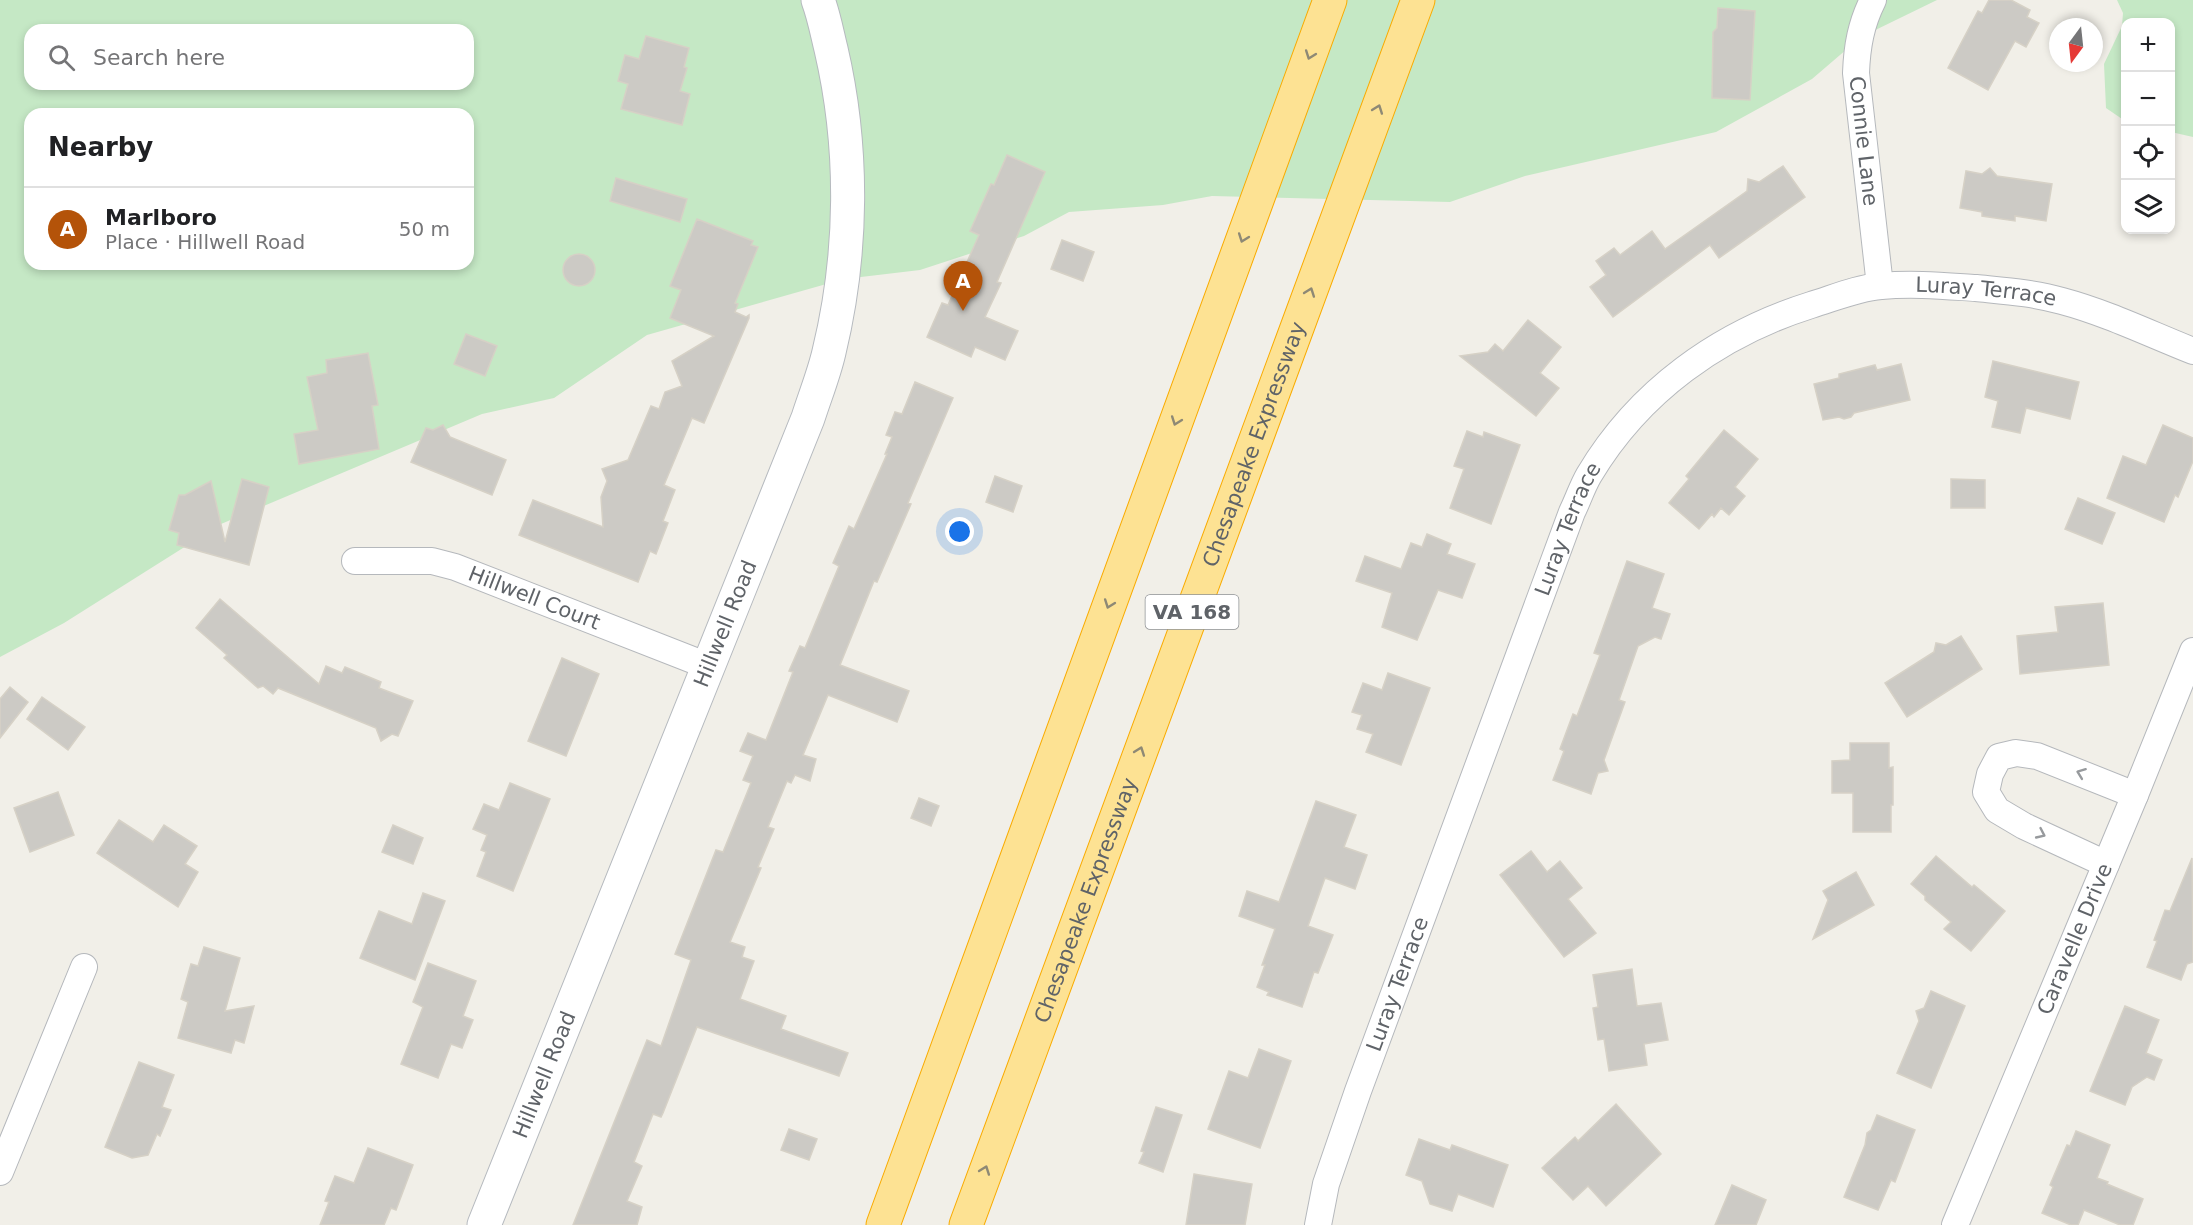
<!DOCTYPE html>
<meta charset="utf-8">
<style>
:root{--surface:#fff;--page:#f6f6f6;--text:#202124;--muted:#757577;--line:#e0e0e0;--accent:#b45309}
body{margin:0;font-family:"DejaVu Sans",sans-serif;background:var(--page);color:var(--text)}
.controls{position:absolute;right:18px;top:18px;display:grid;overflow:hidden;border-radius:12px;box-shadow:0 3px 9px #0003}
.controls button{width:54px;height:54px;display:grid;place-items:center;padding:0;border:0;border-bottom:2px solid var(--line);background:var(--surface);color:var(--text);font:30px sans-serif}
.compass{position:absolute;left:2049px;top:18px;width:54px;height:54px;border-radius:50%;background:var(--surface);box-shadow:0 3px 9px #0003;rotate:195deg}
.you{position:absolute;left:960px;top:532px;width:21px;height:21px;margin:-15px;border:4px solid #fff;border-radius:50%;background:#1a73e8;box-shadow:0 0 0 9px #1a73e833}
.badge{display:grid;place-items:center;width:39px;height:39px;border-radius:50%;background:var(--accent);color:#fff;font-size:20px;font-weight:700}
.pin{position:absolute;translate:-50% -50px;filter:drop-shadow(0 2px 3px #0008)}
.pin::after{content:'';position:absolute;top:32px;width:21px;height:18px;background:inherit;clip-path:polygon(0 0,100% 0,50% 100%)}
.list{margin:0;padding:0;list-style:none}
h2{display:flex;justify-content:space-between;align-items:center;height:78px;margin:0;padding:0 24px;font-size:26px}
h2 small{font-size:20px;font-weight:400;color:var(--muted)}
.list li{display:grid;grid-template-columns:39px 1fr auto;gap:18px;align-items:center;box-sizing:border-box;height:84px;padding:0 24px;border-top:2px solid var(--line)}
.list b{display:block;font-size:22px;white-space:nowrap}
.list p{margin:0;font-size:20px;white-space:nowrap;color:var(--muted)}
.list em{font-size:20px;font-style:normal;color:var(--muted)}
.icon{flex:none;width:33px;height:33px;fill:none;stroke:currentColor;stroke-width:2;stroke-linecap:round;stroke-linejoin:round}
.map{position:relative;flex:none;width:2193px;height:1225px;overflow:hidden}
.search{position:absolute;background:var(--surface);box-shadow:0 3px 9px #0003;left:24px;top:24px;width:450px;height:66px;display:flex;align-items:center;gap:15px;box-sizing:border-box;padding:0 21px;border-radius:18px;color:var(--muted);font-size:22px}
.panel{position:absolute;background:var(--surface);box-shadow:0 3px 9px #0003;left:24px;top:108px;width:450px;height:162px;border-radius:18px}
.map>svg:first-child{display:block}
</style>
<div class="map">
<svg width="2193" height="1225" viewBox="0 0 2193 1225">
<rect width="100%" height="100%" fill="#f1efe8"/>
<!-- green -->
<g fill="#c5e8c5" fill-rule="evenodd">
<path d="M 0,0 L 1937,0 L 1861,37 L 1812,79 L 1716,132 L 1525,176 L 1450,202 L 1212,196 L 1163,205 L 1069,212 L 1024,236 L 920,270 L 844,279 L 647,335 L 554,398 L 482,414 L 221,524 L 64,623 L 0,657 ZM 30,30 L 468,30 L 468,84 L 30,84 ZM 30,114 L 468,114 L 468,264 L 30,264 Z"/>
<path d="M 2117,0 L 2193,0 L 2193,137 L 2171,132 L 2170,22 L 2126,22 L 2125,121 L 2106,108 L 2104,64 L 2122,26 L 2123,13 Z"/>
</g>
<!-- building -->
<g fill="#cccac5" stroke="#d6d1c6" stroke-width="1.5">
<path d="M 1989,0 L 2011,0 L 2030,10 L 2027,17 L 2039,23 L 2026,47 L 2015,41 L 1988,90 L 1948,68 L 1978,11 L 1982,13 Z"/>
<path d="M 1718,8 L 1755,11 L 1750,100 L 1712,98 L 1713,32 L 1717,28 Z"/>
<path d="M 646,36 L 689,48 L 684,67 L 687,68 L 680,91 L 690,94 L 682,125 L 621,109 L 628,84 L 618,81 L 625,55 L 639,59 Z"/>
<path d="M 1007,155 L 1045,172 L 997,282 L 1001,283 L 985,317 L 1018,331 L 1005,360 L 975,347 L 971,357 L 927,337 L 942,303 L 948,305 L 979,235 L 970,231 L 991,184 L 994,185 Z"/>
<path d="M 1783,166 L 1805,197 L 1719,258 L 1710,245 L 1613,317 L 1590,287 L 1606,275 L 1596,261 L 1614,248 L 1620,255 L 1652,231 L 1665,249 L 1747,191 L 1748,179 L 1759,182 Z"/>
<path d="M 1990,168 L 1997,176 L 2052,184 L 2046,221 L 2015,216 L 2015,221 L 1982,216 L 1982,212 L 1960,208 L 1966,171 L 1982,174 Z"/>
<path d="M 616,178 L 687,199 L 680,222 L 610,201 Z"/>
<path d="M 697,219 L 753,241 L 751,245 L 758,247 L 735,303 L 738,304 L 735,312 L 746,317 L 749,315 L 749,318 L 704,423 L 692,418 L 664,485 L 675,490 L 663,521 L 668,523 L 656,554 L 650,551 L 638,582 L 519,535 L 533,500 L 603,527 L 601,497 L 607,481 L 602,469 L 628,460 L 651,406 L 659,409 L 665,392 L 682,386 L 672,361 L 714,336 L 670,318 L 681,290 L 670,286 Z"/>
<path d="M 1062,240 L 1094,252 L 1083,281 L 1051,269 Z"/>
<circle cx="579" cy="270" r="16"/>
<path d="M 1528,320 L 1561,347 L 1540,373 L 1559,388 L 1536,416 L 1460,356 L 1488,352 L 1495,344 L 1503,351 Z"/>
<path d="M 466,334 L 497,346 L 485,376 L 454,364 Z"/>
<path d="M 368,353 L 378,405 L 372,406 L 379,449 L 299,464 L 294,434 L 318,430 L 307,377 L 327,373 L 326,360 Z"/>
<path d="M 1993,361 L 2079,382 L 2070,419 L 2026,408 L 2020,433 L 1992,427 L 1998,401 L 1985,397 Z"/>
<path d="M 1901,364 L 1910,400 L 1854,413 L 1851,417 L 1844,419 L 1839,417 L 1823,420 L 1814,384 L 1839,378 L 1839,374 L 1875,365 L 1877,370 Z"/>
<path d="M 915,382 L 953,398 L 908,503 L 911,504 L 877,582 L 874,581 L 840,665 L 909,691 L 897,722 L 828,695 L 803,755 L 816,759 L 810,781 L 795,775 L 791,783 L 787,781 L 768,827 L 774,829 L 758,867 L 761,868 L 730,942 L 745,947 L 742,957 L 754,961 L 740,999 L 786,1016 L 781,1029 L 848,1053 L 839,1076 L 697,1027 L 663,1113 L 661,1117 L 653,1114 L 634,1162 L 642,1166 L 627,1201 L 642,1207 L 637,1225 L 573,1225 L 647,1040 L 661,1046 L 691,960 L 675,954 L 716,850 L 723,852 L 751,783 L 743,780 L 753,756 L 740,751 L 748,733 L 766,740 L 793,672 L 789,671 L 800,646 L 805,648 L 839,566 L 833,563 L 849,526 L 854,529 L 887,454 L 885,454 L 892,437 L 886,435 L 895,412 L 902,414 Z"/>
<path d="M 443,425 L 450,437 L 506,460 L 492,495 L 411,462 L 426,428 L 433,430 Z"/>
<path d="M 2163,425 L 2193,438 L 2193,461 L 2178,497 L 2175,495 L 2164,522 L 2107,498 L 2123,456 L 2146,465 Z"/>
<path d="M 1724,430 L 1758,459 L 1735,487 L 1745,496 L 1729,515 L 1721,508 L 1714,517 L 1712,514 L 1699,529 L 1669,503 L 1689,479 L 1686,476 Z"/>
<path d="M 1467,431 L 1483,437 L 1484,432 L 1520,445 L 1491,524 L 1450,508 L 1464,469 L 1454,466 Z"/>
<path d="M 995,476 L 1022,486 L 1013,512 L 986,502 Z"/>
<path d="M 242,479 L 269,487 L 249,565 L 177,545 L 179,533 L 169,530 L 179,495 L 185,495 L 211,481 L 225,542 Z"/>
<path d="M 1951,479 L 1985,480 L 1985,508 L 1951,508 Z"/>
<path d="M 2078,498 L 2115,513 L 2102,544 L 2065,529 Z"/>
<path d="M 1427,534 L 1451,544 L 1447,554 L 1475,564 L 1462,598 L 1438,590 L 1417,640 L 1382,627 L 1392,593 L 1356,581 L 1365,556 L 1401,569 L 1411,543 L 1422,547 Z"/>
<path d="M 1627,561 L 1664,574 L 1652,608 L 1670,614 L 1661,639 L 1655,637 L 1638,646 L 1619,700 L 1625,702 L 1604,760 L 1608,771 L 1598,773 L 1591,794 L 1553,780 L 1564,751 L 1560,749 L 1573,714 L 1577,716 L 1600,655 L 1594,653 Z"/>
<path d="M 220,599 L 319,684 L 326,666 L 342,673 L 345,667 L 381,682 L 379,688 L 413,701 L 398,736 L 392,734 L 381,741 L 376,728 L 278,688 L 273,694 L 263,686 L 258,688 L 224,658 L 227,655 L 196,628 Z"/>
<path d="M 2103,603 L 2109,665 L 2020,674 L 2017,636 L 2058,632 L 2055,607 Z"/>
<path d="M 1961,636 L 1982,669 L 1907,717 L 1885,683 L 1934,652 L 1936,643 L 1946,645 Z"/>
<path d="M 562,658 L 599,674 L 566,756 L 528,741 Z"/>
<path d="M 1388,673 L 1430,688 L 1401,765 L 1366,752 L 1373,734 L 1357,729 L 1362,715 L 1352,712 L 1363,683 L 1382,690 Z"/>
<path d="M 10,687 L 28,702 L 0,738 L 0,699 Z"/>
<path d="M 42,697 L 85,727 L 68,750 L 27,719 Z"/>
<path d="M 1850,743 L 1889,743 L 1889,768 L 1893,767 L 1893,805 L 1891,805 L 1891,832 L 1853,832 L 1853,793 L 1832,793 L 1832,761 L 1850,760 Z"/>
<path d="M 510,783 L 550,799 L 513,891 L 477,876 L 486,852 L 481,850 L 487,835 L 473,829 L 484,804 L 499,810 Z"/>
<path d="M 58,792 L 74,835 L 30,852 L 14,808 Z"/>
<path d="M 919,798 L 939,806 L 931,826 L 911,818 Z"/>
<path d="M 1316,801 L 1356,815 L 1344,847 L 1367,855 L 1355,889 L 1325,878 L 1308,926 L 1333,935 L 1318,973 L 1314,972 L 1302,1007 L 1267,995 L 1269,992 L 1257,987 L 1265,965 L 1262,965 L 1275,929 L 1239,916 L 1247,891 L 1279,902 Z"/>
<path d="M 119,820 L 153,842 L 164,825 L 197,846 L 185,864 L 198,872 L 178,907 L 97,853 Z"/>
<path d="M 393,825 L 423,838 L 413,864 L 382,852 Z"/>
<path d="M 1531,851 L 1547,872 L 1560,861 L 1582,888 L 1568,899 L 1596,933 L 1564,957 L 1500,875 Z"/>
<path d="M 1936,856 L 1972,887 L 1974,885 L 2005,911 L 1971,951 L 1944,929 L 1951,922 L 1925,900 L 1925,896 L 1911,884 Z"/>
<path d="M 2192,858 L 2193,962 L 2187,964 L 2181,980 L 2147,967 L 2157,941 L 2154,940 L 2165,910 L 2170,911 Z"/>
<path d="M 1856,872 L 1874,905 L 1813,939 L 1828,900 L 1823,891 Z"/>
<path d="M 423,893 L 445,901 L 415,980 L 360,958 L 379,911 L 412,924 Z"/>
<path d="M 204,947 L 240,958 L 225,1011 L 254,1006 L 244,1043 L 235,1040 L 231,1053 L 178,1038 L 188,1002 L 181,999 L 191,964 L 198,966 Z"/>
<path d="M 428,963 L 476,981 L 463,1016 L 473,1020 L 462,1048 L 451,1044 L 438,1078 L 401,1064 L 423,1007 L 413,1002 Z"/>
<path d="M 1632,969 L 1637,1006 L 1661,1003 L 1668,1040 L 1644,1044 L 1647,1065 L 1609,1071 L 1604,1039 L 1598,1040 L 1593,1008 L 1598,1007 L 1593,975 Z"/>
<path d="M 1931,991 L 1965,1006 L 1931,1088 L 1897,1073 L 1919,1021 L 1916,1011 L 1924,1008 Z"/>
<path d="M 2125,1006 L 2159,1020 L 2146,1053 L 2162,1060 L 2154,1080 L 2147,1077 L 2132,1087 L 2125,1105 L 2090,1091 Z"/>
<path d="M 1259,1049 L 1291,1061 L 1260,1148 L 1208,1129 L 1229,1071 L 1248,1078 Z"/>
<path d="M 139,1062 L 174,1075 L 162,1107 L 171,1110 L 160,1136 L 157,1134 L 148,1155 L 132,1158 L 105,1147 Z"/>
<path d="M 1616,1104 L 1661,1154 L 1606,1206 L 1588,1186 L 1573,1200 L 1542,1168 L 1575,1137 L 1578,1141 Z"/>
<path d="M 1156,1107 L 1182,1115 L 1163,1172 L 1139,1163 L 1144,1152 L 1141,1151 Z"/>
<path d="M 1877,1115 L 1915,1130 L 1895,1182 L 1891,1180 L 1878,1210 L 1844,1197 L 1865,1145 L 1867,1133 L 1871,1130 Z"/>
<path d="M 789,1129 L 817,1139 L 809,1160 L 781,1150 Z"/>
<path d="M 2076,1131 L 2110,1145 L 2097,1178 L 2108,1182 L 2107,1184 L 2143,1199 L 2133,1225 L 2120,1225 L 2084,1210 L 2078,1225 L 2071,1225 L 2042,1213 L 2053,1187 L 2050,1185 L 2067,1145 L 2070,1146 Z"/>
<path d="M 1419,1139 L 1450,1150 L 1452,1145 L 1508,1165 L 1493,1207 L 1458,1194 L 1452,1211 L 1430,1204 L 1422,1181 L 1406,1175 Z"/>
<path d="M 368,1148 L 413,1165 L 396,1210 L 391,1208 L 384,1225 L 320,1225 L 329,1202 L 325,1201 L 335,1176 L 354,1183 Z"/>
<path d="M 1194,1174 L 1252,1184 L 1245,1225 L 1186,1225 Z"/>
<path d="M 1732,1185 L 1766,1200 L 1756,1225 L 1715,1225 Z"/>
</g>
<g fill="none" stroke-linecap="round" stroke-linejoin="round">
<defs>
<g id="street">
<path id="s1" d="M 1873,0 C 1861,24 1857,46 1856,73 L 1880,286"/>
<path id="s2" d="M 355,561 L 432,561 L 455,567 L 708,666"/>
<path d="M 2106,864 L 2024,826 L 1997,810 L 1986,792 L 1990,774 L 1999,757 L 2016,753 L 2037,756 L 2135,795"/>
<path d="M 0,1172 L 84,967"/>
<path id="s3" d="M 1318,1225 L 1326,1184 L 1358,1091 L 1572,512 C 1578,500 1582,487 1589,475 C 1639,391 1719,334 1811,305 C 1834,298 1857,288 1881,286 C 1913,283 1945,286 1976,288 C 2005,291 2034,293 2062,301 C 2107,313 2150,334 2193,351"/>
<path id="s4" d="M 1955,1225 L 2135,795 L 2193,651"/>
</g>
<g id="secondary">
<path id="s5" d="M 484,1225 L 808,418 C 815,396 824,374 829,352 C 853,253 854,148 831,49 C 827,33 824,16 818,0"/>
</g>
<g id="highway">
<path d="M 883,1225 L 1330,0"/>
<path id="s6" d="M 966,1225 L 1418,0"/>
</g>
</defs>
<!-- street casing -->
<use href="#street" stroke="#b5b8bc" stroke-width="28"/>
<!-- secondary casing -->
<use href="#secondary" stroke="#b6babf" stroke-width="35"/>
<!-- highway casing -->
<use href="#highway" stroke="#f9ab00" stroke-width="35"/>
<!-- street -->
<use href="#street" stroke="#fff" stroke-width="26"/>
<!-- secondary -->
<use href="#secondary" stroke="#fff" stroke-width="33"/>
<!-- highway -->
<use href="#highway" stroke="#fde293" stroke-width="33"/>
</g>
<!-- one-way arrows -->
<defs><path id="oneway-chevron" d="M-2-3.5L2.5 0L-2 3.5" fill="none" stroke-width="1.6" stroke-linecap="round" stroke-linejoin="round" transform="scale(1.5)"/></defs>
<g stroke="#8e8975">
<use href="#oneway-chevron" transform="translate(1310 55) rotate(110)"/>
<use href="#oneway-chevron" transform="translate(1378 109) rotate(-70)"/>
<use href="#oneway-chevron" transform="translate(1243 238) rotate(110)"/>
<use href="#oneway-chevron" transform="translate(1310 292) rotate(-70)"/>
<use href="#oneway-chevron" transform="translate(1176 421) rotate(110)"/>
<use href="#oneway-chevron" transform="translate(1109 604) rotate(110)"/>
<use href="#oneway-chevron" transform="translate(1140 751) rotate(-70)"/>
<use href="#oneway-chevron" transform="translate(985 1170) rotate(-70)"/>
</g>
<g stroke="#979a9d">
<use href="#oneway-chevron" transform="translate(2081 773) rotate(-159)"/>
<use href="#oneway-chevron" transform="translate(2041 834) rotate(25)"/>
</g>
<g text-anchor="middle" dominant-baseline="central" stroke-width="4.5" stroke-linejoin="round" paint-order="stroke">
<!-- shield labels -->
<rect fill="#fff" stroke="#8f9295" stroke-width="1.5" x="1145.5" y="595" width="93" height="34" rx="4.5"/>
<g font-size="20" font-weight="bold" fill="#5f6368">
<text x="1192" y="612">VA 168</text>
</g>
<!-- street labels -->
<g font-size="21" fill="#5f6368" stroke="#fff">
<text stroke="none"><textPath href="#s1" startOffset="144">Connie Lane</textPath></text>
<text stroke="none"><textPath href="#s3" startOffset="1262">Luray Terrace</textPath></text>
<text stroke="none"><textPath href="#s6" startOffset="832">Chesapeake Expressway</textPath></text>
<text stroke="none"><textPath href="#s3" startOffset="740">Luray Terrace</textPath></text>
<text stroke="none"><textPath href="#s2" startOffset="186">Hillwell Court</textPath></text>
<text stroke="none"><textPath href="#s5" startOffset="648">Hillwell Road</textPath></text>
<text stroke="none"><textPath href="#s6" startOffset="346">Chesapeake Expressway</textPath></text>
<text stroke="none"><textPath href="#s4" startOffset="310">Caravelle Drive</textPath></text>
<text stroke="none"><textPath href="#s3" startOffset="254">Luray Terrace</textPath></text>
<text stroke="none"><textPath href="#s5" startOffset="162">Hillwell Road</textPath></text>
</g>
</g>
</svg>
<div class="controls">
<button>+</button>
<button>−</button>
<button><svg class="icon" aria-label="locate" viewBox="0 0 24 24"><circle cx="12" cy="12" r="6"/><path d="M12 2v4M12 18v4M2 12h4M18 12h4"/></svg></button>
<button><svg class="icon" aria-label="layers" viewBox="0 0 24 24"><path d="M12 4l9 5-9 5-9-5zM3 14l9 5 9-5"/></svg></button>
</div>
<svg class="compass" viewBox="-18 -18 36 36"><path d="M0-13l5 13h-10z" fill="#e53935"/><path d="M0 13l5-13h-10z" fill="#757577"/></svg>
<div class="you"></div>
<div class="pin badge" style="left:963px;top:311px">A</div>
<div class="search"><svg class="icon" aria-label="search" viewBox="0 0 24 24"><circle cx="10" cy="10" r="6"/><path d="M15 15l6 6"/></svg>Search here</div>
<section class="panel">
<h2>Nearby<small></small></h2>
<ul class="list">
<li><span class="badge">A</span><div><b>Marlboro</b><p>Place · Hillwell Road</p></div><em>50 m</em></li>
</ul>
</section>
</div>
